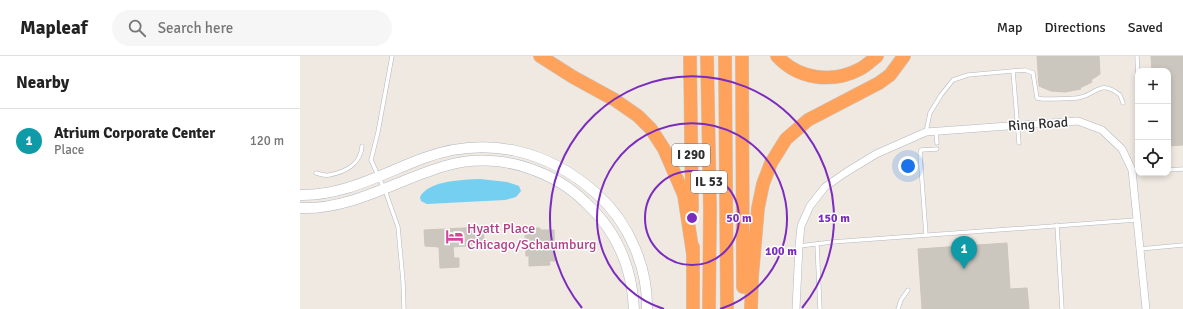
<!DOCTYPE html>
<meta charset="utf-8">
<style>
:root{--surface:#fff;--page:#f6f6f6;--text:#222;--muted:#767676;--line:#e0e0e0;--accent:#4264fb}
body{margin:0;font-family:Signika,sans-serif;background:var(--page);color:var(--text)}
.controls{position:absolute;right:12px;top:12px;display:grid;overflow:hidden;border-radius:8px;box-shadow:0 2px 6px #0003}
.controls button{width:36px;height:36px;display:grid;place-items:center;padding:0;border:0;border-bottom:1px solid var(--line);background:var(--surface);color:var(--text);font:20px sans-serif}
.you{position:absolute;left:608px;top:110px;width:14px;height:14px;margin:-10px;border:3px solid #fff;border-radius:50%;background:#1a73e8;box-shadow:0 0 0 6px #1a73e833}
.badge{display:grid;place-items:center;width:26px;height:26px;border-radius:50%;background:var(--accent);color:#fff;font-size:13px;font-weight:700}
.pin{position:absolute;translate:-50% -33px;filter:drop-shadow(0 1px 2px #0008)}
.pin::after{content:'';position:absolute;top:21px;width:14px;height:12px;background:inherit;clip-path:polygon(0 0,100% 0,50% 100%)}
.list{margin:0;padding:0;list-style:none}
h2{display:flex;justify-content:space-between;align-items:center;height:52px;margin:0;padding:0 16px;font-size:17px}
h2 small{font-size:13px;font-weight:400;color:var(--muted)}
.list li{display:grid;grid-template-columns:26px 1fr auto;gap:12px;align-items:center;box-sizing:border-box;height:64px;padding:0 16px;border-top:1px solid var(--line)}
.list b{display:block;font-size:15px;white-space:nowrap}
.list p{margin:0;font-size:13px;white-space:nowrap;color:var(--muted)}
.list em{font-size:13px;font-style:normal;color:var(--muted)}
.icon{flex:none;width:22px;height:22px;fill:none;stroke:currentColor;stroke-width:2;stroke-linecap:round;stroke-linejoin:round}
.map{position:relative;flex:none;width:883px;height:253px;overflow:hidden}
header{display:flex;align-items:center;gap:24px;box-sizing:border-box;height:56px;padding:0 20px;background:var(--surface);border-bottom:1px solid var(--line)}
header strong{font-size:19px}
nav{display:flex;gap:22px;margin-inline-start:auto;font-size:14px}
.search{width:280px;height:36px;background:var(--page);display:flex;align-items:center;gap:10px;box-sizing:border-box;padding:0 14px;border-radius:22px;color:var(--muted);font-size:15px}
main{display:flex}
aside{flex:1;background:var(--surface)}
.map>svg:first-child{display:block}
</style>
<header>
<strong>Mapleaf</strong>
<div class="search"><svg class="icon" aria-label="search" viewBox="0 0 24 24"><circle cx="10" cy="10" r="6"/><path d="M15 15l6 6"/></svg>Search here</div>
<nav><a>Map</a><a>Directions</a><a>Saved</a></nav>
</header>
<main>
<aside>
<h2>Nearby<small></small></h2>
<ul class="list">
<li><span class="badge" style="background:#0f9aa8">1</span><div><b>Atrium Corporate Center</b><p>Place</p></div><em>120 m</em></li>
</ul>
</aside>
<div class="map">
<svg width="883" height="253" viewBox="0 0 883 253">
<rect width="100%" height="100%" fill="#efe9e1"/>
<!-- water -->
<path fill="#75cff0" d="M 180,123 L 207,126 L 219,130 L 221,135 L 216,141 L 205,144 L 127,148 L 121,145 L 120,141 C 129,124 163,124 180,123 Z"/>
<!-- building -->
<g fill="#cbc7bf" stroke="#cbc5ba">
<path d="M 737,0 L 799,0 L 800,18 L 791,24 L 792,26 L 780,32 L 781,33 L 765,36 L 751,35 L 739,30 Z"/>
<path d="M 851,0 L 883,0 L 883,89 L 868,90 L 868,15 L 852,15 Z"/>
<path d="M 183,171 L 184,186 L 166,190 L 153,191 L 154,202 L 159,202 L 159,211 L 140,212 L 139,191 L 125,190 L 124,174 Z"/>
<path d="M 232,172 L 240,172 L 240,174 L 254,174 L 255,205 L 249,205 L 250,209 L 229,210 L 229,200 L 226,200 L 225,179 L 229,179 L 229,174 L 232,174 Z"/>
<path d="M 707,187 L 710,233 L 727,232 L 729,253 L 622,253 L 618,193 Z"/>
</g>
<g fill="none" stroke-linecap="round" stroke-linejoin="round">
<defs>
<g id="lane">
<path d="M 92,0 L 78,76 L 71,104 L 86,137 L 98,171 L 103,225 L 104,253"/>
<path d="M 837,0 L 838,23"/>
<path d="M 713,15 L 719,87"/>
<path d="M 626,76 L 630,57 L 641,39 L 653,24 L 668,19 L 725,14 L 733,17 L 737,42 L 742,43 C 754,43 766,43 777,42 C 796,40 799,22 820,39 L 823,47"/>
<path d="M 636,76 L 637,87"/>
<path d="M 868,114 L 883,113"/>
<path d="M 16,117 C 20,118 25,120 29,119 C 45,116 61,108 62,90"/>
<path d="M 757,169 L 762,253"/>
<path d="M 626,179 L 620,98 L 621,94 L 637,93"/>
<path d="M 517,188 L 520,253"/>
<path d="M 499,190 L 532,186 L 836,164"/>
<path d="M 840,193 L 883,189"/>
<path d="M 598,253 L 601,244 L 608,234"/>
</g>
<path id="street" d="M 496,253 L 499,190 L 501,170 L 510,150 L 525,131 L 545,117 L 576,98 L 626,76 L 778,65 L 802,74 L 822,93 L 832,114 L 846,253"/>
<g id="secondary">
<path d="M 0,139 C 45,140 83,117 124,102 C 187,79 249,94 298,139 C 329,167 348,212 347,253"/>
<path d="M 0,152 C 52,154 96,124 145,110 C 171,102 202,103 228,112 C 249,119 269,130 285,146 C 317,175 332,211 334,253"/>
</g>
<g id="highway">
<path d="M 240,0 L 273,21 L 315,44 L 338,60 L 351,73 L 364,93 L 384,139 L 393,198"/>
<path d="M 390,0 L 392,153"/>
<path d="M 407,0 L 410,154 L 409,253"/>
<path d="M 425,0 L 427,253"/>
<path d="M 442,0 L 443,231"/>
<path d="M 477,0 C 498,23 532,28 560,13 C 566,10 571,5 577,0"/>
<path d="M 393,191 L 393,253"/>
<path d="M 451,253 L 452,221 L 458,152 L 463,128 L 471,107 L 486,83 L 508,64 L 579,27 L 590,19 L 604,0"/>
</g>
</defs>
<!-- lane casing -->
<use href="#lane" stroke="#b4b7c1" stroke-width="4.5"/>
<!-- street casing -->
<use href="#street" stroke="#b4b7c1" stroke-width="8"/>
<!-- secondary casing -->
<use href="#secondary" stroke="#b4b7c1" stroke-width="11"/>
<!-- highway casing -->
<use href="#highway" stroke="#c9c9c9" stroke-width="14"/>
<!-- lane -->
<use href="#lane" stroke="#fff" stroke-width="3.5"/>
<!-- street -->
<use href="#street" stroke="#fff" stroke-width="7"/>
<!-- secondary -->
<use href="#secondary" stroke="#fff" stroke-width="10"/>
<!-- highway -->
<use href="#highway" stroke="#ffa35c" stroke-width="13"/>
</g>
<!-- distance rings -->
<g fill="none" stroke="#7b2cbf" stroke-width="2">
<circle cx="392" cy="162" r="47"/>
<path d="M364 253A95 95 0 1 1 420 253"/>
<path d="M282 252A142 142 0 1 1 502 252"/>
</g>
<!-- icons -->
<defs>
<symbol id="hotel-bare" viewBox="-9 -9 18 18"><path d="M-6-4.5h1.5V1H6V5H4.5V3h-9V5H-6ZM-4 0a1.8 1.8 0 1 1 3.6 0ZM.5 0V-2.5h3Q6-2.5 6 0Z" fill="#d1479c" stroke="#fff" stroke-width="2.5" paint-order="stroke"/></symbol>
</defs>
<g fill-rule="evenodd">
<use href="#hotel-bare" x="142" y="168" width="25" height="25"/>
</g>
<g text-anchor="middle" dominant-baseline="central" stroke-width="3" stroke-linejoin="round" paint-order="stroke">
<!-- shield labels -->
<g fill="#fff" stroke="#6d6d6d" stroke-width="1">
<rect x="372" y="88" width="38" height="22" rx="3"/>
<rect x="391" y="115" width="36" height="22" rx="3"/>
</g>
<g font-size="13" font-weight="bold" fill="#2e2e2e">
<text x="391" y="99">I 290</text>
<text x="409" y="126">IL 53</text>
</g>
<!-- street labels -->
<g font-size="14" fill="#2e2e2e" stroke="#fff">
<text transform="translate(738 68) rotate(-4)">Ring Road</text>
</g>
<!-- hotel labels -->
<g font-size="14" fill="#b23c85" stroke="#fff" text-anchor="start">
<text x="167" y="172">Hyatt Place<tspan x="167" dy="16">Chicago/Schaumburg</tspan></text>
</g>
</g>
<circle cx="392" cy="162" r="6" fill="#7b2cbf" stroke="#fff" stroke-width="2"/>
<g font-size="12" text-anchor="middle" font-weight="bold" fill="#7b2cbf" stroke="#fff" stroke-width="3" stroke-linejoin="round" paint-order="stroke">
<text x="439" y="166">50 m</text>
<text x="534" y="166">150 m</text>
<text x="481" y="199">100 m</text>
</g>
</svg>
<div class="controls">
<button>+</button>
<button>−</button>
<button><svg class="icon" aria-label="locate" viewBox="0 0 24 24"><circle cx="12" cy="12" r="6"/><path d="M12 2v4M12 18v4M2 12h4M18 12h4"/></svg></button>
</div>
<div class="you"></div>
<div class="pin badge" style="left:664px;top:213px;background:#0f9aa8">1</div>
</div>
</main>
